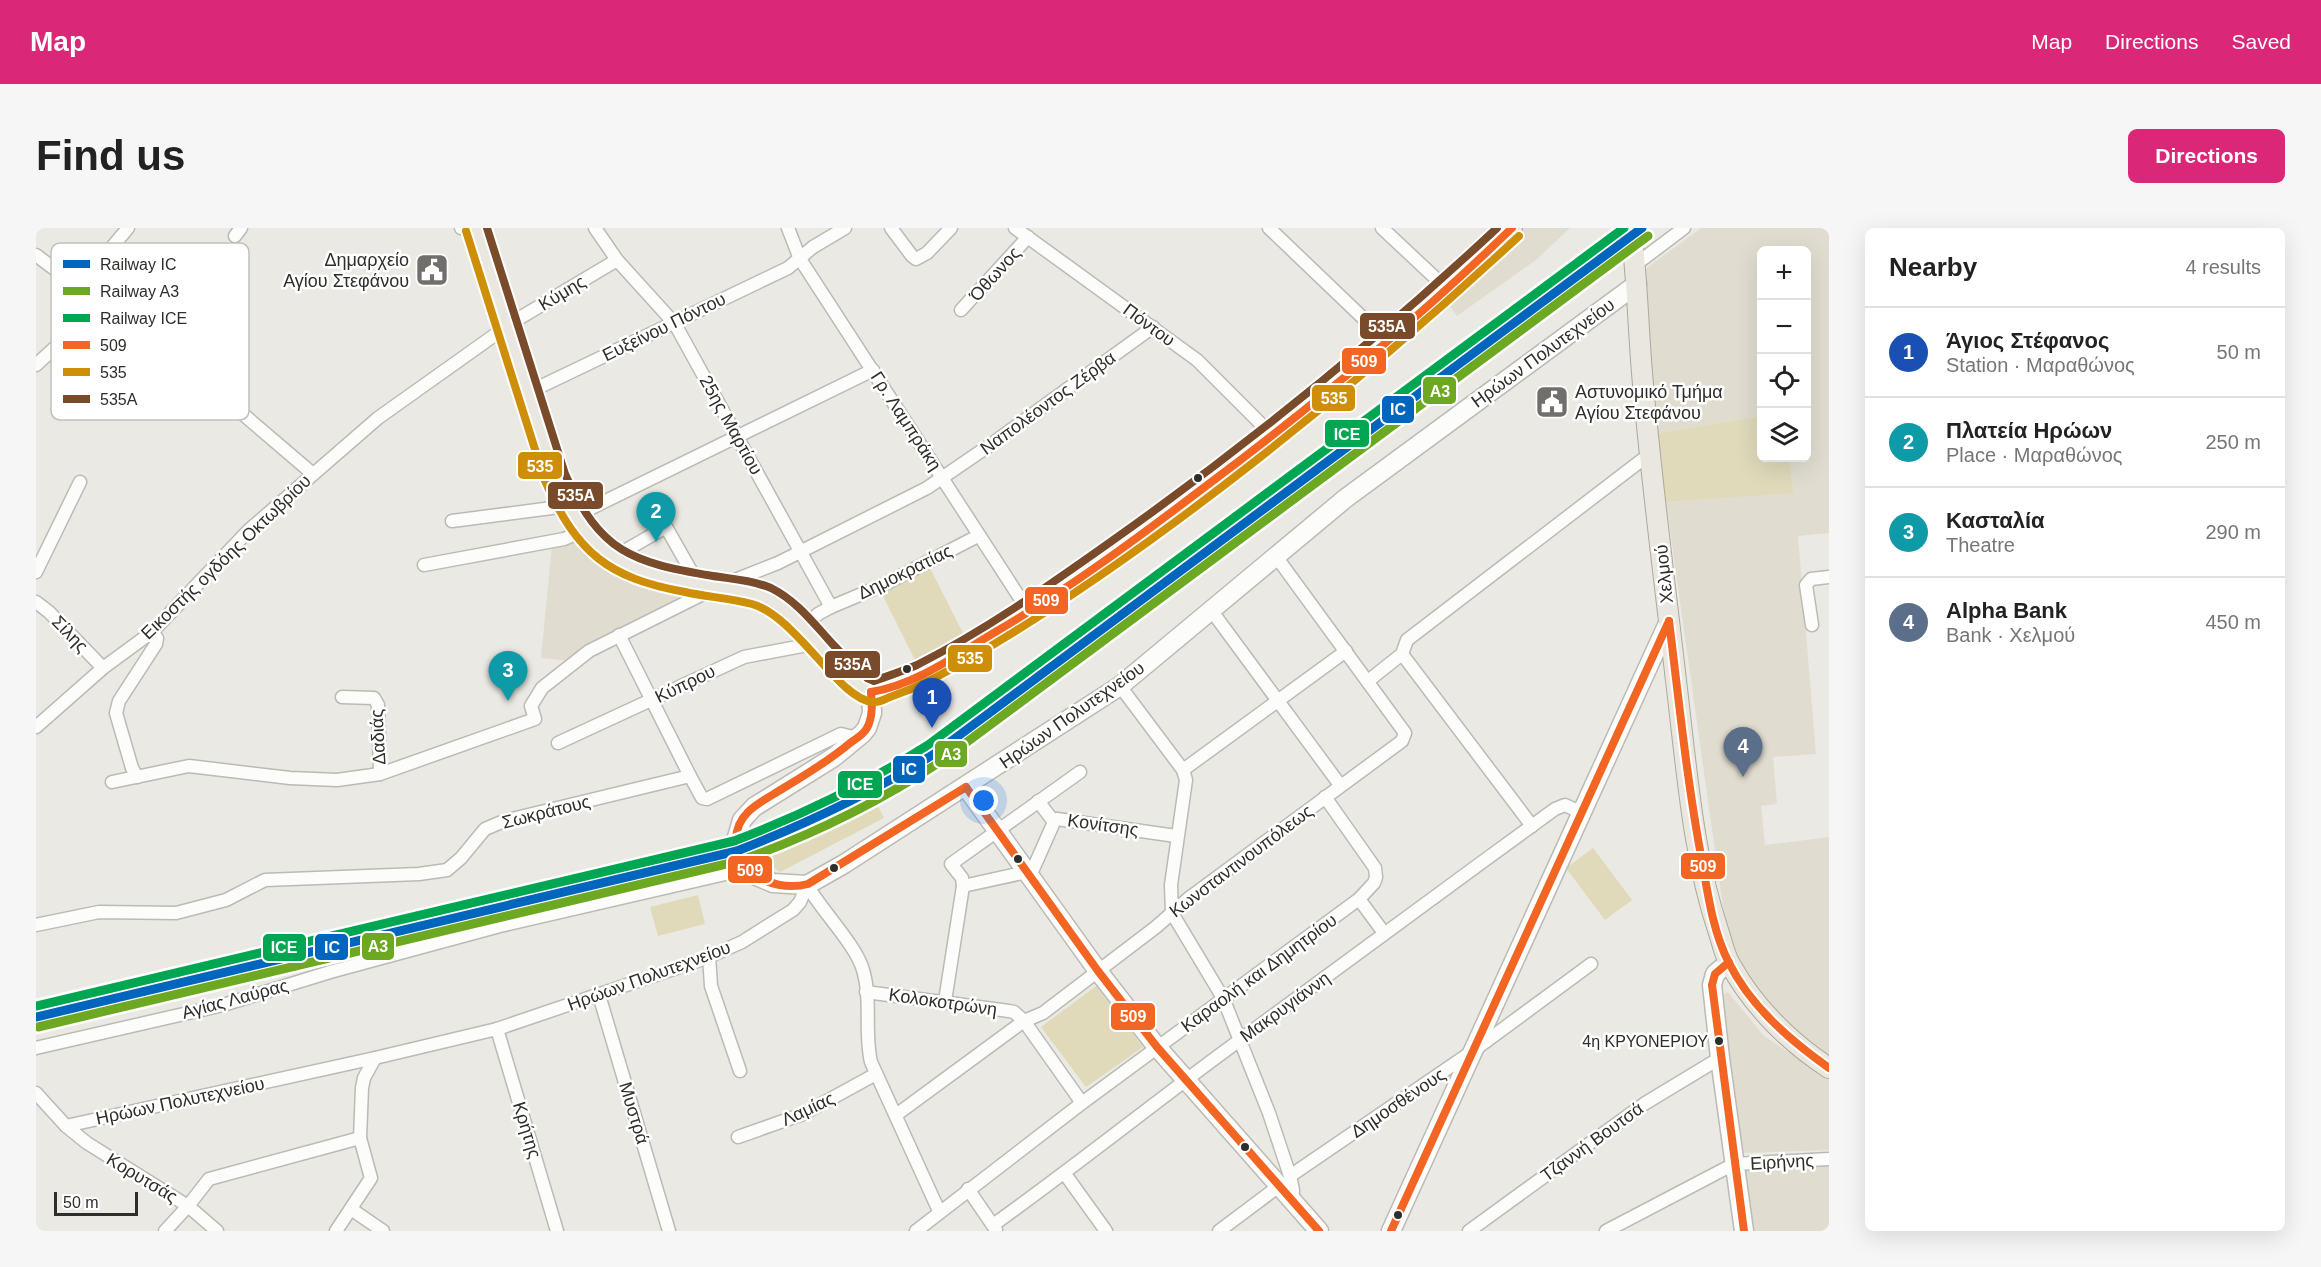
<!DOCTYPE html>
<meta charset="utf-8">
<style>
:root{--surface:#fff;--page:#f6f6f6;--text:#222;--muted:#767676;--line:#e0e0e0;--accent:#db2777}
body{margin:0;font-family:Helvetica,sans-serif;background:var(--page);color:var(--text)}
.controls{position:absolute;right:18px;top:18px;display:grid;overflow:hidden;border-radius:9px;box-shadow:0 6px 24px #0002}
.controls button{width:54px;height:54px;display:grid;place-items:center;padding:0;border:0;border-bottom:2px solid var(--line);background:var(--surface);color:var(--text);font:30px sans-serif}
.scale{position:absolute;left:18px;bottom:15px;width:84px;box-sizing:border-box;padding-left:6px;border:3px solid #2f2e2a;border-top:0;font-size:16px;line-height:21px;white-space:nowrap;color:#2f2e2a;-webkit-text-stroke:4px #fff;paint-order:stroke}
.you{position:absolute;left:948px;top:573px;width:21px;height:21px;margin:-15px;border:4px solid #fff;border-radius:50%;background:#1a73e8;box-shadow:0 0 0 9px #1a73e833}
.badge{display:grid;place-items:center;width:39px;height:39px;border-radius:50%;background:var(--accent);color:#fff;font-size:20px;font-weight:700}
.pin{position:absolute;translate:-50% -50px;filter:drop-shadow(0 2px 3px #0008)}
.pin::after{content:'';position:absolute;top:32px;width:21px;height:18px;background:inherit;clip-path:polygon(0 0,100% 0,50% 100%)}
.list{margin:0;padding:0;list-style:none}
h2{display:flex;justify-content:space-between;align-items:center;height:78px;margin:0;padding:0 24px;font-size:26px}
h2 small{font-size:20px;font-weight:400;color:var(--muted)}
.list li{display:grid;grid-template-columns:39px 1fr auto;gap:18px;align-items:center;box-sizing:border-box;height:90px;padding:0 24px;border-top:2px solid var(--line)}
.list b{display:block;font-size:22px;white-space:nowrap}
.list p{margin:0;font-size:20px;white-space:nowrap;color:var(--muted)}
.list em{font-size:20px;font-style:normal;color:var(--muted)}
.icon{flex:none;width:33px;height:33px;fill:none;stroke:currentColor;stroke-width:2;stroke-linecap:round;stroke-linejoin:round}
.map{position:relative;flex:none;width:1793px;height:1003px;overflow:hidden;border-radius:9px}
header{display:flex;align-items:center;gap:36px;box-sizing:border-box;height:84px;padding:0 30px;background:var(--accent);color:#fff}
header strong{font-size:28px}
nav{display:flex;gap:33px;margin-inline-start:auto;font-size:21px}
.intro{display:flex;align-items:center;justify-content:space-between;box-sizing:border-box;height:144px;padding:0 36px}
h1{margin:0;font-size:42px}
.button{padding:15px 27px;border-radius:9px;background:var(--accent);color:#fff;font-size:21px;font-weight:700}
main{display:flex;gap:36px;padding:0 36px}
aside{flex:1;background:var(--surface);border-radius:9px;box-shadow:0 6px 24px #0002}
.map>svg:first-child{display:block}
</style>
<header>
<strong>Map</strong>
<nav><a>Map</a><a>Directions</a><a>Saved</a></nav>
</header>
<div class="intro"><h1>Find us</h1><a class="button">Directions</a></div>
<main>
<div class="map">
<svg width="1793" height="1003" viewBox="0 0 1793 1003">
<rect width="100%" height="100%" fill="#eae9e3"/>
<!-- built -->
<g fill="#e0ddd0">
<path d="M 1481,0 L 1534,0 L 1500,32 L 1421,88 L 1408,70 Z"/>
<path d="M 1665,0 L 1793,0 L 1793,305 L 1762,308 L 1780,526 L 1737,529 L 1741,576 L 1725,578 L 1729,617 L 1793,609 L 1793,831 L 1780,823 L 1727,770 L 1694,715 L 1690,701 L 1630,274 L 1758,264 L 1753,230 L 1770,230 L 1770,22 L 1726,22 L 1725,188 L 1622,205 L 1604,45 Z"/>
<path d="M 542,312 L 557,328 L 576,340 L 612,358 L 646,369 L 647,373 L 536,433 L 505,430 L 516,317 Z"/>
<path d="M 1692,764 L 1728,808 L 1793,851 L 1793,922 L 1705,925 L 1683,768 Z"/>
<path d="M 1793,936 L 1793,1003 L 1716,1003 L 1708,941 Z"/>
</g>
<!-- green -->
<g fill="#e0dabb">
<path d="M 1725,188 L 1726,230 L 1753,230 L 1758,265 L 1630,274 L 1622,205 Z"/>
<path d="M 894,340 L 931,413 L 882,438 L 845,364 Z"/>
<path d="M 838,570 L 848,590 L 744,644 L 731,635 L 720,639 L 713,626 L 754,612 Z"/>
<path d="M 1557,620 L 1596,672 L 1569,692 L 1530,640 Z"/>
<path d="M 662,667 L 669,696 L 622,708 L 614,679 Z"/>
<path d="M 1060,758 L 1107,819 L 1050,859 L 1005,799 Z"/>
</g>
<g fill="none" stroke-linecap="round" stroke-linejoin="round">
<defs>
<g id="street">
<path d="M 425,0 L 440,2"/>
<path d="M 559,0 L 581,32 L 639,96 L 795,379 L 782,386 L 768,399"/>
<path d="M 752,0 L 764,31 L 993,384"/>
<path d="M 855,0 L 876,28 L 880,31 L 891,25 L 915,0"/>
<path d="M 979,0 L 1161,132 L 1236,207"/>
<path d="M 1233,0 L 1351,113"/>
<path d="M 1346,0 L 1411,61"/>
<path d="M 199,8 L 205,0"/>
<path d="M 0,27 L 194,175 L 277,246"/>
<path d="M 1599,37 L 1648,0"/>
<path d="M 42,60 L 92,0"/>
<path d="M 925,82 L 992,9"/>
<path d="M 0,137 L 64,78"/>
<path d="M 491,165 L 752,40 L 777,19 L 809,0"/>
<path d="M 537,289 L 837,142"/>
<path d="M 416,293 L 531,278"/>
<path d="M 578,329 L 630,299 L 655,343 L 658,355"/>
<path d="M 388,337 L 528,311 L 547,303"/>
<path d="M 0,344 L 44,254"/>
<path d="M 0,374 L 13,384 L 67,440"/>
<path d="M 795,379 L 847,357 L 942,308"/>
<path d="M 1175,382 L 1304,557"/>
<path d="M 1776,397 L 1770,357 L 1775,351 L 1793,349"/>
<path d="M 583,407 L 654,548"/>
<path d="M 1366,426 L 1496,598"/>
<path d="M 1332,453 L 1366,426 L 1371,412 L 1615,225"/>
<path d="M 1084,458 L 1147,542 L 1150,552 L 1135,657 L 1136,685 L 1187,770 L 1233,885 L 1254,948 L 1257,962 L 1256,973"/>
<path d="M 306,469 L 338,470 L 342,477 L 344,546"/>
<path d="M 0,499 L 67,440 L 116,404 L 213,302 L 342,190 L 477,94 L 581,32"/>
<path d="M 522,515 L 708,429 L 782,415"/>
<path d="M 1147,542 L 1310,423"/>
<path d="M 101,549 L 96,540 L 80,485 L 83,473 L 120,416 L 121,410 L 116,404"/>
<path d="M 76,554 L 153,538 L 254,550 L 301,552 L 344,546 L 499,491 L 495,478 L 506,460 L 553,423 L 681,359 L 742,335 L 891,260 L 957,215 L 1117,99"/>
<path d="M 1002,573 L 1018,594"/>
<path d="M 994,648 L 1018,594 L 1021,591 L 1140,608"/>
<path d="M 771,657 C 785,682 820,717 827,742 C 836,772 828,804 835,834 L 903,983"/>
<path d="M 927,658 L 991,644"/>
<path d="M 1323,671 L 1348,705"/>
<path d="M 0,697 L 63,684 L 140,685 L 190,672 L 229,652 L 383,646 L 411,642 L 425,630 L 449,601 L 468,593 L 654,548 L 666,570 L 671,571 L 805,506 L 821,510"/>
<path d="M 673,728 L 675,758 L 704,843"/>
<path d="M 830,764 L 973,783 L 978,784 L 988,793 L 1046,875"/>
<path d="M 563,767 L 633,1003"/>
<path d="M 909,773 L 927,658 L 926,650 L 915,636 L 1044,544"/>
<path d="M 461,801 L 521,1003"/>
<path d="M 0,820 L 187,777 L 294,744 L 464,698 L 711,641"/>
<path d="M 0,865 L 30,898 L 51,915 L 152,978 L 173,951 L 324,910"/>
<path d="M 860,887 L 988,793 L 1007,785 L 1120,699 L 1153,670 L 1366,513 L 1369,505 L 1239,327"/>
<path d="M 30,898 L 339,830 L 461,801 L 670,730 L 706,714 L 757,682 L 764,674 L 771,657"/>
<path d="M 702,909 L 767,886 L 840,846"/>
<path d="M 1029,946 L 1070,1003"/>
<path d="M 1254,948 L 1437,823 L 1555,736"/>
<path d="M 932,961 L 960,1002"/>
<path d="M 315,981 L 347,1003"/>
<path d="M 957,997 C 1037,940 1114,878 1193,820 C 1302,740 1410,660 1519,581 L 1529,577 L 1546,585"/>
<path d="M 129,1003 L 152,978 L 181,1003"/>
<path d="M 300,1003 L 335,950 L 324,910 L 326,860 L 328,850 L 339,830"/>
<path d="M 880,1003 L 1046,875 L 1323,671 L 1338,655 L 1340,649 L 1339,640 L 1289,569"/>
<path d="M 1183,1003 L 1243,958"/>
<path d="M 1433,1003 L 1608,876 L 1684,830"/>
<path d="M 1570,1003 L 1698,936 L 1793,931"/>
</g>
<g id="secondary">
<path d="M 835,464 L 836,485 L 831,500 L 826,506 L 798,529 L 718,579 L 706,592 L 699,616 L 711,641 L 718,647 L 737,655 L 771,657 L 808,636 L 1084,458 L 1310,270 L 1601,56"/>
<path d="M 930,559 L 1062,743 L 1121,819 L 1283,1003"/>
<path d="M 1693,734 L 1679,746 L 1676,757 L 1684,830 L 1708,1003"/>
<path d="M 1355,1003 L 1633,393"/>
</g>
<g id="primary">
<path d="M 440,0 L 519,250 C 552,334 595,345 679,359 C 698,362 719,363 736,373 C 757,384 771,403 786,420 C 799,433 812,446 825,459 L 838,464 L 884,447 L 993,384 L 1151,273 L 1284,169 L 1411,61 L 1476,0"/>
<path d="M 1595,0 C 1601,48 1602,96 1606,145 C 1616,262 1632,379 1645,496 C 1653,565 1660,636 1682,702 C 1686,713 1688,726 1694,736 C 1717,778 1753,814 1793,840"/>
</g>
</defs>
<!-- street casing -->
<use href="#street" stroke="#bbbab5" stroke-width="15"/>
<!-- secondary casing -->
<use href="#secondary" stroke="#bbbab5" stroke-width="21"/>
<!-- primary casing -->
<use href="#primary" stroke="#aca99a" stroke-width="22"/>
<!-- street -->
<use href="#street" stroke="#fcfcfb" stroke-width="12"/>
<!-- secondary -->
<use href="#secondary" stroke="#fcfcfb" stroke-width="18"/>
<!-- primary -->
<use href="#primary" stroke="#e9e7e0" stroke-width="20"/>
<defs>
<g id="bus-1">
<path d="M 1633,393 C 1643,473 1651,554 1666,633 C 1672,667 1677,704 1693,735 C 1715,779 1754,812 1793,840"/>
<path d="M 835,464 C 880,457 922,426 961,403 C 1034,360 1103,309 1170,258 C 1277,178 1380,93 1476,0"/>
<path d="M 835,464 C 836,476 837,489 831,500 C 828,506 820,511 814,515 C 793,533 769,547 746,561 C 735,568 721,575 712,584 C 694,602 697,629 716,644 C 731,657 753,661 772,656 L 930,559"/>
<path d="M 930,559 L 1062,743 L 1121,819 L 1283,1003"/>
<path d="M 1693,734 L 1679,746 L 1676,757 L 1708,1003"/>
<path d="M 1355,1003 L 1633,393"/>
</g>
<path id="bus-2" d="M 430,3 L 509,253 C 541,325 572,350 649,364 C 671,369 694,370 716,376 C 761,389 803,472 837,474 C 843,475 849,471 854,469 C 883,459 905,447 931,432 C 1032,374 1126,306 1218,234 C 1310,162 1398,87 1483,8"/>
<path id="bus-3" d="M 451,0 L 529,246 C 565,325 595,334 677,348 C 696,351 716,352 735,360 C 759,372 775,392 792,411 C 804,425 818,437 831,450 L 838,453 C 852,448 867,443 881,437 C 948,403 1011,359 1073,315 C 1209,219 1339,114 1461,0"/>
</defs>
<!-- bus-1 casing -->
<use href="#bus-1" stroke="#fff" stroke-width="12"/>
<!-- bus-2 casing -->
<use href="#bus-2" stroke="#fff" stroke-width="12"/>
<!-- bus-3 casing -->
<use href="#bus-3" stroke="#fff" stroke-width="12"/>
<!-- bus-1 -->
<use href="#bus-1" stroke="#f26522" stroke-width="8"/>
<!-- bus-2 -->
<use href="#bus-2" stroke="#cf8e08" stroke-width="8"/>
<!-- bus-3 -->
<use href="#bus-3" stroke="#7a4b2a" stroke-width="8"/>
<defs>
<path id="rail-1" d="M 0,789 L 701,623 C 770,596 836,565 898,526 L 1606,0"/>
<path id="rail-2" d="M 2,799 L 703,633 C 774,608 841,575 904,534 L 1612,8"/>
<path id="rail-3" d="M 0,778 L 698,613 C 766,587 830,556 892,517 L 1588,0"/>
</defs>
<!-- rail-1 casing -->
<use href="#rail-1" stroke="#fff" stroke-width="14"/>
<!-- rail-2 casing -->
<use href="#rail-2" stroke="#fff" stroke-width="14"/>
<!-- rail-3 casing -->
<use href="#rail-3" stroke="#fff" stroke-width="14"/>
<!-- rail-1 -->
<use href="#rail-1" stroke="#0065bd" stroke-width="9"/>
<!-- rail-2 -->
<use href="#rail-2" stroke="#6da822" stroke-width="9"/>
<!-- rail-3 -->
<use href="#rail-3" stroke="#00a651" stroke-width="9"/>
</g>
<!-- icons -->
<defs>
<symbol id="civic-square" viewBox="-11 -11 22 22"><rect x="-9" y="-9" width="18" height="18" rx="4" fill="#706f6b" stroke="#fff"/><path d="M-.6-6.5H3V-4.5H.6V-3L4-1V1h2V6H-6V1h2V-1L-.6-3ZM-1.2 2.5V6h2.4V2.5Z" fill="#fff"/></symbol>
</defs>
<g fill-rule="evenodd">
<use href="#civic-square" x="377" y="23" width="38" height="38"/>
<use href="#civic-square" x="1497" y="155" width="38" height="38"/>
</g>
<!-- markers -->
<g fill="#2f2e2a" stroke="#fff" stroke-width="2">
<circle cx="1162" cy="250" r="5"/>
<circle cx="871" cy="441" r="5"/>
<circle cx="982" cy="631" r="5"/>
<circle cx="798" cy="640" r="5"/>
<circle cx="1683" cy="813" r="5"/>
<circle cx="1209" cy="919" r="5"/>
<circle cx="1362" cy="987" r="5"/>
</g>
<g text-anchor="middle" dominant-baseline="central" stroke-width="5" stroke-linejoin="round" paint-order="stroke">
<!-- bus labels -->
<g font-size="16" fill="#2f2e2a" stroke="#fff" text-anchor="end">
<text x="1672" y="813">4η ΚΡΥΟΝΕΡΙΟΥ</text>
</g>
<!-- poi labels -->
<g font-size="18" fill="#2f2e2a" stroke="#fff" text-anchor="end">
<text x="373" y="32">Δημαρχείο<tspan x="373" dy="21">Αγίου Στεφάνου</tspan></text>
<text x="1539" y="164" text-anchor="start">Αστυνομικό Τμήμα<tspan x="1539" dy="21">Αγίου Στεφάνου</tspan></text>
</g>
<!-- street labels -->
<g font-size="18" fill="#2f2e2a" stroke="#fff">
<text transform="translate(959 46) rotate(-48)">Όθωνος</text>
<text transform="translate(526 65) rotate(-31)">Κύμης</text>
<text transform="translate(1113 97) rotate(36)">Πόντου</text>
<text transform="translate(628 99) rotate(-26)">Ευξείνου Πόντου</text>
<text transform="translate(1507 125) rotate(-36)">Ηρώων Πολυτεχνείου</text>
<text transform="translate(1012 175) rotate(-36)">Ναπολέοντος Ζέρβα</text>
<text transform="translate(870 193) rotate(57)">Γρ. Λαμπράκη</text>
<text transform="translate(695 197) rotate(61)">25ης Μαρτίου</text>
<text transform="translate(190 329) rotate(-44)">Εικοστής ογδόης Οκτωβρίου</text>
<text transform="translate(869 344) rotate(-26)">Δημοκρατίας</text>
<text transform="translate(1628 346) rotate(-96)">Χελμού</text>
<text transform="translate(34 406) rotate(46)">Σίλης</text>
<text transform="translate(649 456) rotate(-26)">Κύπρου</text>
<text transform="translate(1036 487) rotate(-35)">Ηρώων Πολυτεχνείου</text>
<text transform="translate(342 509) rotate(-93)">Δαδιάς</text>
<text transform="translate(510 584) rotate(-14)">Σωκράτους</text>
<text transform="translate(1067 597) rotate(8)">Κονίτσης</text>
<text transform="translate(1205 633) rotate(-37)">Κωνσταντινουπόλεως</text>
<text transform="translate(1223 745) rotate(-36)">Καραολή και Δημητρίου</text>
<text transform="translate(613 748) rotate(-20)">Ηρώων Πολυτεχνείου</text>
<text transform="translate(199 771) rotate(-15)">Αγίας Λαύρας</text>
<text transform="translate(907 774) rotate(8)">Κολοκοτρώνη</text>
<text transform="translate(1249 779) rotate(-36)">Μακρυγιάννη</text>
<text transform="translate(144 873) rotate(-12)">Ηρώων Πολυτεχνείου</text>
<text transform="translate(1362 875) rotate(-34)">Δημοσθένους</text>
<text transform="translate(772 881) rotate(-25)">Λαμίας</text>
<text transform="translate(598 885) rotate(73)">Μυστρά</text>
<text transform="translate(491 902) rotate(73)">Κρήτης</text>
<text transform="translate(1556 914) rotate(-36)">Τζαννή Βουτσά</text>
<text transform="translate(1746 934) rotate(-3)">Ειρήνης</text>
<text transform="translate(106 950) rotate(31)">Κορυτσάς</text>
</g>
</g>
<!-- legend -->
<rect x="15" y="15" width="198" height="177" rx="9" fill="#fff" stroke="#c1c0bf" stroke-width="1.5"/>
<rect x="27" y="32" width="27" height="8" fill="#0065bd"/>
<rect x="27" y="59" width="27" height="8" fill="#6da822"/>
<rect x="27" y="86" width="27" height="8" fill="#00a651"/>
<rect x="27" y="113" width="27" height="8" fill="#f26522"/>
<rect x="27" y="140" width="27" height="8" fill="#cf8e08"/>
<rect x="27" y="167" width="27" height="8" fill="#7a4b2a"/>
<g font-size="16" fill="#2f2e2a">
<text x="64" y="42">Railway IC</text>
<text x="64" y="69">Railway A3</text>
<text x="64" y="96">Railway ICE</text>
<text x="64" y="123">509</text>
<text x="64" y="150">535</text>
<text x="64" y="177">535A</text>
</g>
<g stroke="#fff" stroke-width="2">
<rect x="1323" y="84" width="57" height="28" rx="6" fill="#7a4b2a"/>
<rect x="1305" y="119" width="46" height="28" rx="6" fill="#f26522"/>
<rect x="1386" y="148" width="35" height="29" rx="6" fill="#6da822"/>
<rect x="1275" y="156" width="45" height="28" rx="6" fill="#cf8e08"/>
<rect x="1345" y="167" width="34" height="29" rx="6" fill="#0065bd"/>
<rect x="1288" y="191" width="46" height="29" rx="6" fill="#00a651"/>
<rect x="481" y="223" width="46" height="29" rx="6" fill="#cf8e08"/>
<rect x="511" y="253" width="57" height="29" rx="6" fill="#7a4b2a"/>
<rect x="988" y="358" width="45" height="29" rx="6" fill="#f26522"/>
<rect x="911" y="416" width="46" height="29" rx="6" fill="#cf8e08"/>
<rect x="788" y="422" width="57" height="29" rx="6" fill="#7a4b2a"/>
<rect x="898" y="512" width="34" height="28" rx="6" fill="#6da822"/>
<rect x="856" y="527" width="34" height="29" rx="6" fill="#0065bd"/>
<rect x="801" y="542" width="46" height="29" rx="6" fill="#00a651"/>
<rect x="1644" y="624" width="46" height="28" rx="6" fill="#f26522"/>
<rect x="691" y="627" width="46" height="29" rx="6" fill="#f26522"/>
<rect x="325" y="704" width="34" height="29" rx="6" fill="#6da822"/>
<rect x="278" y="705" width="35" height="28" rx="6" fill="#0065bd"/>
<rect x="226" y="705" width="45" height="29" rx="6" fill="#00a651"/>
<rect x="1074" y="774" width="46" height="29" rx="6" fill="#f26522"/>
</g>
<g font-size="16" text-anchor="middle" font-weight="bold" fill="#fff">
<text x="1351" y="104">535A</text>
<text x="1328" y="139">509</text>
<text x="1404" y="169">A3</text>
<text x="1298" y="176">535</text>
<text x="1362" y="187">IC</text>
<text x="1311" y="212">ICE</text>
<text x="504" y="244">535</text>
<text x="540" y="273">535A</text>
<text x="1010" y="378">509</text>
<text x="934" y="436">535</text>
<text x="817" y="442">535A</text>
<text x="915" y="532">A3</text>
<text x="873" y="547">IC</text>
<text x="824" y="562">ICE</text>
<text x="1667" y="644">509</text>
<text x="714" y="648">509</text>
<text x="342" y="724">A3</text>
<text x="296" y="725">IC</text>
<text x="248" y="725">ICE</text>
<text x="1097" y="794">509</text>
</g>
</svg>
<div class="controls">
<button>+</button>
<button>−</button>
<button><svg class="icon" aria-label="locate" viewBox="0 0 24 24"><circle cx="12" cy="12" r="6"/><path d="M12 2v4M12 18v4M2 12h4M18 12h4"/></svg></button>
<button><svg class="icon" aria-label="layers" viewBox="0 0 24 24"><path d="M12 4l9 5-9 5-9-5zM3 14l9 5 9-5"/></svg></button>
</div>
<div class="scale">50 m</div>
<div class="you"></div>
<div class="pin badge" style="left:896px;top:500px;background:#1a4fb4">1</div>
<div class="pin badge" style="left:620px;top:314px;background:#0f9aa8">2</div>
<div class="pin badge" style="left:472px;top:473px;background:#0f9aa8">3</div>
<div class="pin badge" style="left:1707px;top:549px;background:#5c6f8a">4</div>
</div>
<aside>
<h2>Nearby<small>4 results</small></h2>
<ul class="list">
<li><span class="badge" style="background:#1a4fb4">1</span><div><b>Άγιος Στέφανος</b><p>Station · Μαραθώνος</p></div><em>50 m</em></li>
<li><span class="badge" style="background:#0f9aa8">2</span><div><b>Πλατεία Ηρώων</b><p>Place · Μαραθώνος</p></div><em>250 m</em></li>
<li><span class="badge" style="background:#0f9aa8">3</span><div><b>Κασταλία</b><p>Theatre</p></div><em>290 m</em></li>
<li><span class="badge" style="background:#5c6f8a">4</span><div><b>Alpha Bank</b><p>Bank · Χελμού</p></div><em>450 m</em></li>
</ul>
</aside>
</main>
